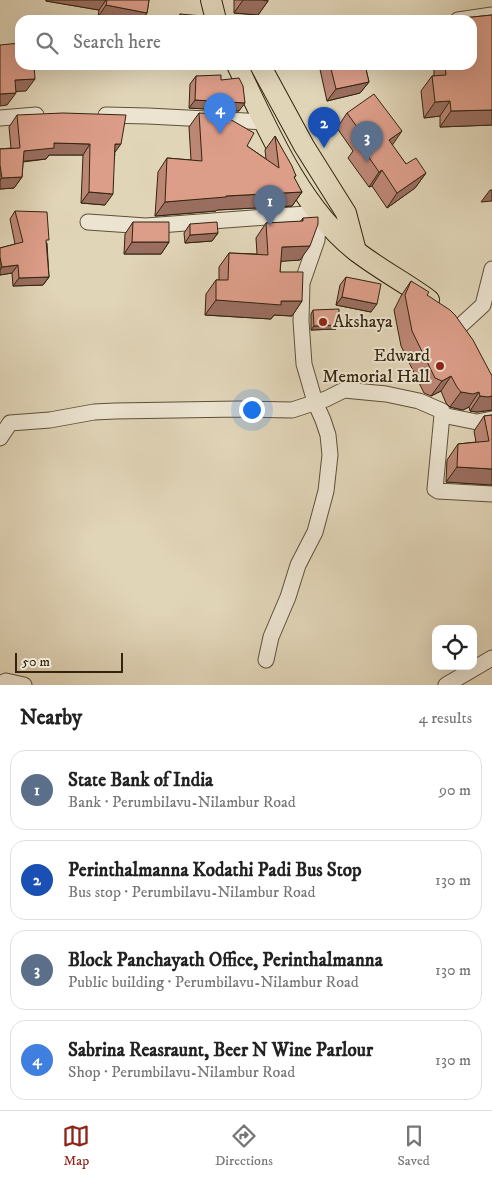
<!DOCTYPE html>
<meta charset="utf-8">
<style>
:root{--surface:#fff;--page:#f2f2f2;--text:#222;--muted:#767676;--line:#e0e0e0;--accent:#8f2418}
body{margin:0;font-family:"IM FELL DW Pica",serif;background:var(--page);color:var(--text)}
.controls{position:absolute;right:15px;bottom:15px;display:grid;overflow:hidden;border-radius:10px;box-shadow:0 5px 20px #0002}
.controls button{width:45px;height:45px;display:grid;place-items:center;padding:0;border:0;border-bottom:1px solid var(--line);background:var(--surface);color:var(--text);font:25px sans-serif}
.scale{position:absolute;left:15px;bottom:12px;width:108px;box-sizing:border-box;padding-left:5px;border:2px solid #33240e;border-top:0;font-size:14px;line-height:18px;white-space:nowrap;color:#33240e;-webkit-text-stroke:4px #ece4d1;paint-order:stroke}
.you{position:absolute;left:251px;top:409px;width:18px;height:18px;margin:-12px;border:4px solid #fff;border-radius:50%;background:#1a73e8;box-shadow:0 0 0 8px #1a73e833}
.badge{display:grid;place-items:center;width:32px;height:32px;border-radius:50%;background:var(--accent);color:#fff;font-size:16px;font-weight:700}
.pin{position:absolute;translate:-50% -41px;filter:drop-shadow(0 1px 2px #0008)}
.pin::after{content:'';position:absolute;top:26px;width:18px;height:15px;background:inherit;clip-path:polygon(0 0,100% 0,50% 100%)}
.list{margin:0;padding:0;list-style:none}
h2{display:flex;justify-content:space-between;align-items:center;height:65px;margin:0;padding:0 20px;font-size:21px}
h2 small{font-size:16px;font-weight:400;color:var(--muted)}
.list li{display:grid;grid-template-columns:32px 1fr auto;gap:15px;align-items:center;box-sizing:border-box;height:80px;margin:0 10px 10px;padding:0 10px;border:1px solid var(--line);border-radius:15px}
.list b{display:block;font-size:19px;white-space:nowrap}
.list p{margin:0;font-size:16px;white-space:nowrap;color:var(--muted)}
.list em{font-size:16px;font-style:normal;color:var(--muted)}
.icon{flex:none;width:28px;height:28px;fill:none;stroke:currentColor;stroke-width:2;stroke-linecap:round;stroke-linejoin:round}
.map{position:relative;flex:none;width:492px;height:685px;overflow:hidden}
.search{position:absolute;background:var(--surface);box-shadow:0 5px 20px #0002;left:15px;right:15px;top:15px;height:55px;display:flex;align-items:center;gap:12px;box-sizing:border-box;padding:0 18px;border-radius:15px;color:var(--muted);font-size:19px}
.sheet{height:425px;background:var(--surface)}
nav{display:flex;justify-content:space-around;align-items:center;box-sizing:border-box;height:70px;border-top:1px solid var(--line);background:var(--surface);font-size:14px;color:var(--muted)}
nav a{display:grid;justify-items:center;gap:2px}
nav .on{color:var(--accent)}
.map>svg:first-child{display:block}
</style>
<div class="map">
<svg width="492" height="685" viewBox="0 0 492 685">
<rect width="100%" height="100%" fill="#e1d5b8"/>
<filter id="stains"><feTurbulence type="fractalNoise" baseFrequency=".004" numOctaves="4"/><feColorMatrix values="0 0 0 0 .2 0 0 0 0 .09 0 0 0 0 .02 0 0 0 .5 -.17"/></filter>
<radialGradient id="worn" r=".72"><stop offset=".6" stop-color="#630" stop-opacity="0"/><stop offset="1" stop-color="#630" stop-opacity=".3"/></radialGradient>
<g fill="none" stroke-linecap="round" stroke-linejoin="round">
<defs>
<g id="minor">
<path d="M 458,20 L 492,15"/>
<path d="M 106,115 L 148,116 L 264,122"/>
<path d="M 0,118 L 36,115"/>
<path d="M 88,222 L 146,226 L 319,213 L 317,240 L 302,283 L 301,321 L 304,364 L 315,402 L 323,420 L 328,435 L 330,455 L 326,491 L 315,532 L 298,565 L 288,597 L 271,637 L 266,660"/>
<path d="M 458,328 L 483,305 L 492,269"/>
<path d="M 442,415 L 435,489 L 438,491 L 492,494"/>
<path d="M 0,438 L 10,423 L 50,420 L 94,412 L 115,411 L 239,409 L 292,410 L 326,399 L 344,390 L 386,394 L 419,401 L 442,411 L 442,415 L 477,422 L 492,419"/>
<path d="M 0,684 L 6,681 L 24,685"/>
<path d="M 446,685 L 492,658"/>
</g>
<g id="major">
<path d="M 211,0 L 216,20"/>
<path d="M 237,65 C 267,128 300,207 356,251 C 379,269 406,283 429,300"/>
<path d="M 260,65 L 304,146 L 346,213 L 356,251"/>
</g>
</defs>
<!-- minor casing -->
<use href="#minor" stroke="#5e5038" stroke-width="17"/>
<!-- major casing -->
<use href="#major" stroke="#33240e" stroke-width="22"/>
<!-- minor -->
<use href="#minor" stroke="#ece4d1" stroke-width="15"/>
<!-- major -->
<use href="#major" stroke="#e1d5b8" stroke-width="20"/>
</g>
<!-- wall -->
<g fill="#bd8776" stroke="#33240e">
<path d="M 46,0 L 149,0 L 147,13 L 142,20 L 115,20 L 98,17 L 99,10 L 46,1 Z"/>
<path d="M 234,0 L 268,0 L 268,1 L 258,15 L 234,13 Z"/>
<path d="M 180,14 L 201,20 L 176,20 Z"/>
<path d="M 492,15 L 492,125 L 440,127 L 440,116 L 424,118 L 421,91 L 432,76 L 434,76 L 434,65 L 472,65 L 472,20 L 462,20 L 463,18 Z"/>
<path d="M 319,65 L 365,65 L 369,82 L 360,93 L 327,101 Z"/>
<path d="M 196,76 L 221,80 L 239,111 L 189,108 L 190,84 Z"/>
<path d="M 199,113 L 266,159 L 265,150 L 275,136 L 296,176 L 294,178 L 302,192 L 292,206 L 217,210 L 216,211 L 155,216 L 158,172 L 167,158 L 191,160 L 189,127 Z"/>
<path d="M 347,113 L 392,145 L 406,164 L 426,173 L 415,188 L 387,208 L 372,186 L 369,187 L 348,158 L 353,151 L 337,128 Z"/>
<path d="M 17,115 L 115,154 L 105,205 L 81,203 L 83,155 L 49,155 L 46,159 L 23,162 L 22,177 L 14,188 L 0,189 L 0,149 L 11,148 L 9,127 Z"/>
<path d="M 15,211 L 47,243 L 49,277 L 43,285 L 13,286 L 12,273 L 0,275 L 0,248 L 15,244 L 10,219 Z"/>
<path d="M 303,218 L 300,260 L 281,261 L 280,272 L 302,301 L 292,316 L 274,315 L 271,319 L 205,315 L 206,294 L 216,280 L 219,280 L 219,267 L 229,253 L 257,254 L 256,238 L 266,223 L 300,222 Z"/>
<path d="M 133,222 L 169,242 L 161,254 L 124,254 L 125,234 Z"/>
<path d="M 190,224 L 218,233 L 212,241 L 185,243 L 184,233 Z"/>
<path d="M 346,277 L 371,312 L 336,305 L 340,285 Z"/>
<path d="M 411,281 L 427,295 L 492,410 L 477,412 L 470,411 L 469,407 L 463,410 L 450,407 L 446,403 L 441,391 L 431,396 L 424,393 L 401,346 L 394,310 L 401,296 Z"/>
<path d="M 313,310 L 336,329 L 311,330 L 311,314 Z"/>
<path d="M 492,415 L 492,485 L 446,482 L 447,460 L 458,444 L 476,442 L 474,431 L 484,416 Z"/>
</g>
<!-- shaded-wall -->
<g fill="#9a6e60" stroke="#33240e">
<path d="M 46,0 L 106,0 L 99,10 L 46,1 Z"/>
<path d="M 243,0 L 262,0 L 268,1 L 258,15 L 234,13 Z"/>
<path d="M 106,5 L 147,13 L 142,20 L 115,20 L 98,17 Z"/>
<path d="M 35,79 L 26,91 L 6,92 L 15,80 Z"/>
<path d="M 369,82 L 360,93 L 327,101 L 336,89 Z"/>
<path d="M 16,93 L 7,105 L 0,106 L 0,94 Z"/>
<path d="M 195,100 L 245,103 L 239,111 L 189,108 Z"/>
<path d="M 450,101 L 440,116 L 424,118 L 435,102 Z"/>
<path d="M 492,110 L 492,125 L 440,127 L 451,111 Z"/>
<path d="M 402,131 L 391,147 L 389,140 Z"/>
<path d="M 54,143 L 90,144 L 83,155 L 49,155 L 46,159 L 16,162 L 24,151 Z"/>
<path d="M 115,144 L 121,144 L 113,155 Z"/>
<path d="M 382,170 L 372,186 L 369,187 L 379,172 Z"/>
<path d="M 426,173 L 415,188 L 387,208 L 397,193 Z"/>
<path d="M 22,177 L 14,188 L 0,189 L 0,180 L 2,178 Z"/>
<path d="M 490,190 L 492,190 L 492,201 L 481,202 Z"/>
<path d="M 89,192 L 113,194 L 105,205 L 81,203 Z"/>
<path d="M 302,192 L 292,206 L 217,210 L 216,211 L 155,216 L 165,202 L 226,196 Z"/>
<path d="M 218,233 L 212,241 L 185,243 L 190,235 Z"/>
<path d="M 132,242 L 169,242 L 161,254 L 124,254 Z"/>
<path d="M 310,246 L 300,260 L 272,262 L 282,247 Z"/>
<path d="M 18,265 L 12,273 L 0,275 L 0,270 L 2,267 Z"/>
<path d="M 49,277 L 43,285 L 13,286 L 19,278 Z"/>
<path d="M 342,297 L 377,304 L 371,312 L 336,305 Z"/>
<path d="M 216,300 L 281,301 L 302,301 L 292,316 L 274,315 L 271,319 L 205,315 Z"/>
<path d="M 339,325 L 336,329 L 311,330 L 314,326 Z"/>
<path d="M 451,376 L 441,391 L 431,396 L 442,381 Z"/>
<path d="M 461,392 L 479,392 L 469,407 L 463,410 L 450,407 Z"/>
<path d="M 480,396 L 492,396 L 492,410 L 477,412 L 470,411 Z"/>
<path d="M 457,467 L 492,469 L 492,485 L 446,482 Z"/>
</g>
<!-- building -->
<g fill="#dc9d89" stroke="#33240e">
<path d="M 107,0 L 149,0 L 147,13 L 106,5 Z"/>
<path d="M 180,14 L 202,16 L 201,20 L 179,20 Z"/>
<path d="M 492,15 L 492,110 L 451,111 L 450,101 L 435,102 L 432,76 L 446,75 L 445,65 L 472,65 L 472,20 L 464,20 L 463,18 Z"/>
<path d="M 20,43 L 20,65 L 34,65 L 35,79 L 15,80 L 16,93 L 0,94 L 0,45 Z"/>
<path d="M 330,65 L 365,65 L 369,82 L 336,89 Z"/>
<path d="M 221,75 L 221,80 L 239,78 L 243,86 L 245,103 L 195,100 L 196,76 Z"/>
<path d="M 374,94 L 402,131 L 389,140 L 406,164 L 416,158 L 426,173 L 397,193 L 382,170 L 379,172 L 359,143 L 365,138 L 347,113 Z"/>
<path d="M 63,113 L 126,115 L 121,144 L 115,144 L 113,194 L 89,192 L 90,144 L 54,143 L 54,148 L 24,151 L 22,177 L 2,178 L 0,165 L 0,149 L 20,148 L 17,115 Z"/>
<path d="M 199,113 L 221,114 L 254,133 L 247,146 L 279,168 L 275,136 L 292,166 L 296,176 L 294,177 L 302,192 L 226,196 L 226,197 L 165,202 L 167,158 L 202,161 Z"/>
<path d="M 15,211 L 47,212 L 49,240 L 46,240 L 49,277 L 19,278 L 18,265 L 2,267 L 0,257 L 0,248 L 23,242 Z"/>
<path d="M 318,217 L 318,224 L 310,246 L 282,247 L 280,272 L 303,272 L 302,301 L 281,301 L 281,305 L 216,300 L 216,280 L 228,280 L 229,253 L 268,255 L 266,223 L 303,221 L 303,218 Z"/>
<path d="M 133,222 L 169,222 L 169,242 L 132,242 Z"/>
<path d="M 217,222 L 218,233 L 190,235 L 190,224 Z"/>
<path d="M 346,277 L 381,284 L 377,304 L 342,297 Z"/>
<path d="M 411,281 L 429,292 L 427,295 L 450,310 L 455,315 L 473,340 L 492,376 L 492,396 L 488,397 L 480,396 L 479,392 L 473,394 L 461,392 L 457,387 L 451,376 L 442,381 L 435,378 L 412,331 L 405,295 Z"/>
<path d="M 339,309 L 339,325 L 314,326 L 313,310 Z"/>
<path d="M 492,415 L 492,469 L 457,467 L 458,444 L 489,441 L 484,416 Z"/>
</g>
<!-- markers -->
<g fill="#8f2418" stroke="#ece4d1" stroke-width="2">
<circle cx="323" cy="322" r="5"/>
<circle cx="440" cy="366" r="5"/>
</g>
<g text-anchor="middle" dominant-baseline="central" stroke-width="4" stroke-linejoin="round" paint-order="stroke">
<!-- poi labels -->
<g font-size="18" fill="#33240e" stroke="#ece4d1" text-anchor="start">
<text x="333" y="322">Akshaya</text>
<text x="430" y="356" text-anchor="end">Edward<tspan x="430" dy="21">Memorial Hall</tspan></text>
</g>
</g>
<rect width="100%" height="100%" filter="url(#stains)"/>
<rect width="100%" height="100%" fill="url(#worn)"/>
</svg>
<div class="controls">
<button><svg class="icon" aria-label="locate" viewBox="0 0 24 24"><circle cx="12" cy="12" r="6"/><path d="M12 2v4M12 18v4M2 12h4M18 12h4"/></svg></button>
</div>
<div class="scale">50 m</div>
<div class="you"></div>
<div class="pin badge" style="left:270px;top:226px;background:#5c6f8a">1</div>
<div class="pin badge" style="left:324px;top:148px;background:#1a4fb4">2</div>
<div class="pin badge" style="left:367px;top:162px;background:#5c6f8a">3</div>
<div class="pin badge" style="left:220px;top:134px;background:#3f7fe0">4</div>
<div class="search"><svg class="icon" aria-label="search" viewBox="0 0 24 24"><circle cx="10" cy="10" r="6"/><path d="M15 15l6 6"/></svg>Search here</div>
</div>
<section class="sheet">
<h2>Nearby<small>4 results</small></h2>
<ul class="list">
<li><span class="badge" style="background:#5c6f8a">1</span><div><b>State Bank of India</b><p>Bank · Perumbilavu-Nilambur Road</p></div><em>90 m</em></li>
<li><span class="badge" style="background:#1a4fb4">2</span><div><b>Perinthalmanna Kodathi Padi Bus Stop</b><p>Bus stop · Perumbilavu-Nilambur Road</p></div><em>130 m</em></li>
<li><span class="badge" style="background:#5c6f8a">3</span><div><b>Block Panchayath Office, Perinthalmanna</b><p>Public building · Perumbilavu-Nilambur Road</p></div><em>130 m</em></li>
<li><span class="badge" style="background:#3f7fe0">4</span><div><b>Sabrina Reasraunt, Beer N Wine Parlour</b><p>Shop · Perumbilavu-Nilambur Road</p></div><em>130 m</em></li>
</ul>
</section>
<nav>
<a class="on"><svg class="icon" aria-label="map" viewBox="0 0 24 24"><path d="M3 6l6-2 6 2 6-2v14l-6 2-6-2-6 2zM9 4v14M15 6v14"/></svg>Map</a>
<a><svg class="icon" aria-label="directions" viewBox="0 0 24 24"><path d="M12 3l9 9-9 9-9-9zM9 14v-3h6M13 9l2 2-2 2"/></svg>Directions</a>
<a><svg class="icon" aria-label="saved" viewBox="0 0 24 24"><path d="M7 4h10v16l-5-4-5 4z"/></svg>Saved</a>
</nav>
